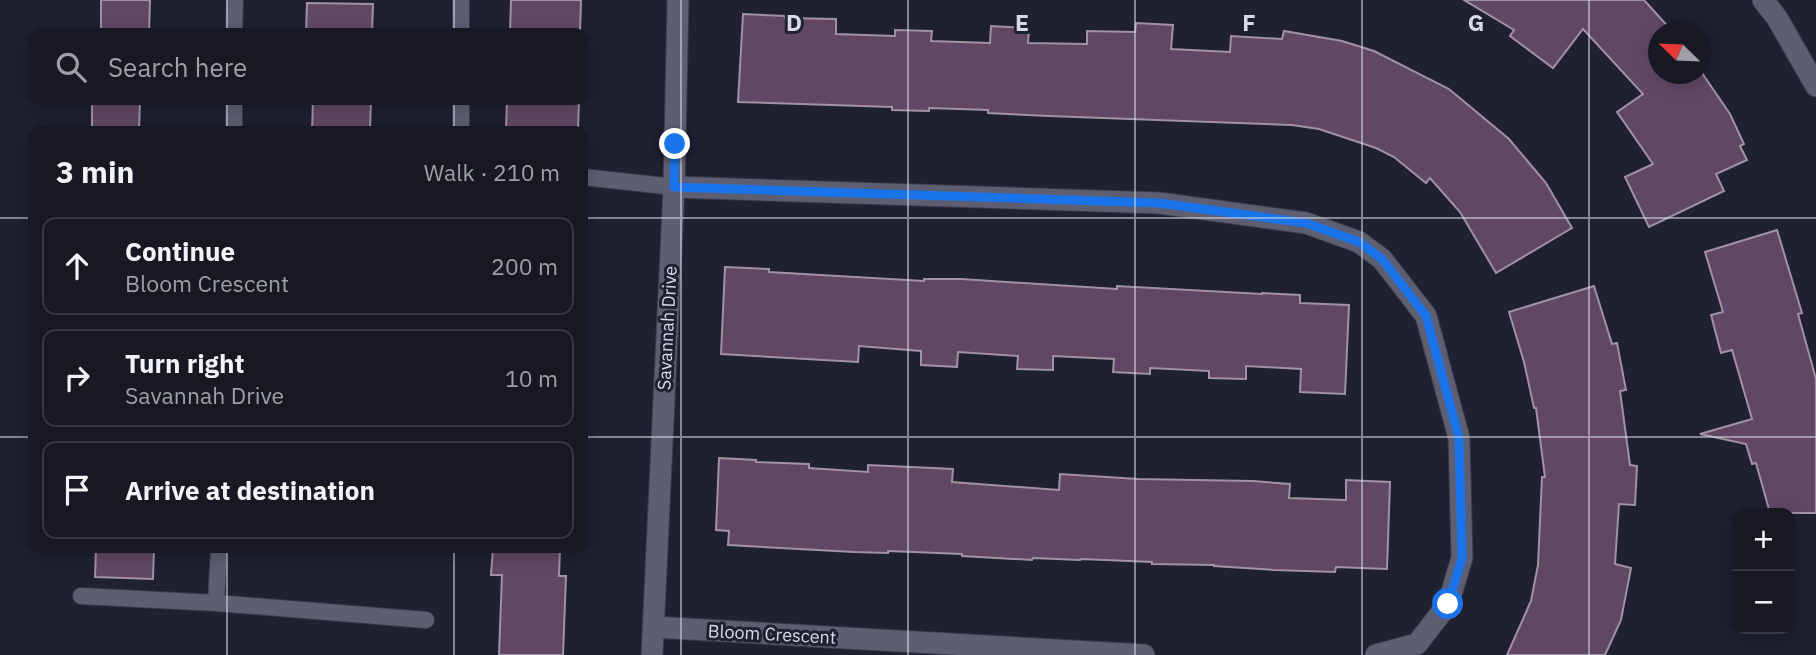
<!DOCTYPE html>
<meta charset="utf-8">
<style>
:root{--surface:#171824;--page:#242531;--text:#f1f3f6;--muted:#9ea0a6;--line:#363741}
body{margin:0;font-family:"IBM Plex Sans",sans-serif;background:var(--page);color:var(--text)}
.controls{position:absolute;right:21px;bottom:21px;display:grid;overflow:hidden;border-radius:14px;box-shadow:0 4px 18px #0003}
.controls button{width:63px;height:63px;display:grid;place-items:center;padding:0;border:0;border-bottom:2px solid var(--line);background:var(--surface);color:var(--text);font:35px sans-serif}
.compass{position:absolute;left:1648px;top:21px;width:63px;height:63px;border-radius:50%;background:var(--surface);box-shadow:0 4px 18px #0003;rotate:293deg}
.stop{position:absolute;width:21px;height:21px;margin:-16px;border:5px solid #1a73e8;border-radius:50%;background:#fff}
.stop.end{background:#1a73e8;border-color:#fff;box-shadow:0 2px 7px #0008}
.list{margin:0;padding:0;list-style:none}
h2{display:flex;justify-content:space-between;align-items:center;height:91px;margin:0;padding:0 28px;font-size:30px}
h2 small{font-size:23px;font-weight:400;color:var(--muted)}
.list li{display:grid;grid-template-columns:46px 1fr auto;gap:21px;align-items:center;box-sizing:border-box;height:98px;margin:0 14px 14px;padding:0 14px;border:2px solid var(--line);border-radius:14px}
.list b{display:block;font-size:26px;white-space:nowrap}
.list p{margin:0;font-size:23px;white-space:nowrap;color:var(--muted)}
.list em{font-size:23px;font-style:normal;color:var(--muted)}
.icon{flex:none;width:38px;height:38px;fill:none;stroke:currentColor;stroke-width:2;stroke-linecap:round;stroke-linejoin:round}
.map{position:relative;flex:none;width:1816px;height:655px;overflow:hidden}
.search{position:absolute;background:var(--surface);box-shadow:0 4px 18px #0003;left:28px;top:28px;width:560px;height:77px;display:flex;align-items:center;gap:18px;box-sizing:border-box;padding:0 24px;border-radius:14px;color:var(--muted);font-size:26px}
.panel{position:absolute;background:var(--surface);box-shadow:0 4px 18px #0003;left:28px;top:126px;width:560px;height:427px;border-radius:14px}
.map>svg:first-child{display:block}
</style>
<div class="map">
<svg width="1816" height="655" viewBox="0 0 1816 655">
<rect width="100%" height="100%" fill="#1f2030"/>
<!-- building -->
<g fill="#614764" stroke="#a192a3" stroke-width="2">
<path d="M 101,0 L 150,0 L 149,33 L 101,33 Z"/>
<path d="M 511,0 L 581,0 L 580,33 L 510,33 Z"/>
<path d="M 1464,0 L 1644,0 L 1673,32 L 1658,32 L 1658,74 L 1700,74 L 1700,70 L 1730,114 L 1744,144 L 1740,146 L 1747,160 L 1716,174 L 1724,191 L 1649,227 L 1625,177 L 1653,164 L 1617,112 L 1643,94 L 1583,29 L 1553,68 L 1510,36 L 1514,30 Z"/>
<path d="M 307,3 L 373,4 L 372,33 L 306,33 Z"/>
<path d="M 743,14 L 785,16 L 785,18 L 836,19 L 836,34 L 895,36 L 895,30 L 932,31 L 931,41 L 990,43 L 991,26 L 1029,28 L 1028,43 L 1087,44 L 1087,31 L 1135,32 L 1136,23 L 1173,25 L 1171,49 L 1230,52 L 1231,36 L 1282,39 L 1284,31 L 1342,41 L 1374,51 L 1449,89 L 1509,139 L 1546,183 L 1572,228 L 1496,273 L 1460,212 L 1430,178 L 1426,183 L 1394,157 L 1376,148 L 1319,129 L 1292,125 L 1049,116 L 988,113 L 988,110 L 929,108 L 929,111 L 892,110 L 892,107 L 738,102 Z"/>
<path d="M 92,100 L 140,100 L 139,131 L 92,131 Z"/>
<path d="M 313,100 L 371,100 L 370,131 L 312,131 Z"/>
<path d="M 507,100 L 579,100 L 578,131 L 506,131 Z"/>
<path d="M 1777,230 L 1802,313 L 1798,314 L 1816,379 L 1816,513 L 1770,513 L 1756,463 L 1752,464 L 1746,444 L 1700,434 L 1752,419 L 1732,350 L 1721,353 L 1711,315 L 1723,312 L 1705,252 Z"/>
<path d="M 725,267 L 769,269 L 769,272 L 924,281 L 924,279 L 961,279 L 1117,289 L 1117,286 L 1262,294 L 1262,293 L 1300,295 L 1300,303 L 1349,305 L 1345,394 L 1300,392 L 1301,369 L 1246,366 L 1246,379 L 1209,378 L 1209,371 L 1150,368 L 1150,374 L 1113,372 L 1114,359 L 1053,356 L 1053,370 L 1017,369 L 1018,356 L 958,352 L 957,367 L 921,365 L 921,351 L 859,346 L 858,362 L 721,354 Z"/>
<path d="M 1594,286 L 1612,344 L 1617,343 L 1626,390 L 1620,391 L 1630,465 L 1637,466 L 1635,505 L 1619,504 L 1615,564 L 1631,568 L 1621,620 L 1605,655 L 1507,655 L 1531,601 L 1538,565 L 1542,477 L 1545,477 L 1536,408 L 1534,408 L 1524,362 L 1509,312 Z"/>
<path d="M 719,458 L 756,460 L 756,462 L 809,464 L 809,468 L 868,472 L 868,465 L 953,469 L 952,482 L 1059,490 L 1060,474 L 1138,479 L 1253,481 L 1290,484 L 1289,498 L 1346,500 L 1346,480 L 1390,482 L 1387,569 L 1336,567 L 1335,572 L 1274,570 L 1214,566 L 1214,565 L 1152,564 L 1152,562 L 1081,559 L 1080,560 L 1033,558 L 1032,560 L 962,556 L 962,554 L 888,551 L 888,553 L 854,552 L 728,545 L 729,531 L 716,530 Z"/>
<path d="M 96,548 L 154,548 L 153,579 L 95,577 Z"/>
<path d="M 493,548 L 560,548 L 559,576 L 566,576 L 563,655 L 499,655 L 502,575 L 491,575 Z"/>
</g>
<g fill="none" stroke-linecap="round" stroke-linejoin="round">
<defs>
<g id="service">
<path d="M 461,0 L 461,33"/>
<path d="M 234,33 L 235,0"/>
<path d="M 461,100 L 461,131"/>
<path d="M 234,131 L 234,100"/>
<path d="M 583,177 L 674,187"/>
<path d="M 219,548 L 216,603 L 426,620"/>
<path d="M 81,596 L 216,603"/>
</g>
<g id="minor">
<path d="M 674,187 L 1159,203 L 1306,223 L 1359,242 L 1382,259 L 1426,316 L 1459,438 L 1462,558 L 1448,604 L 1417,644 L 1376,655"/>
<path d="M 653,627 L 1144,655"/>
<path d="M 652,655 L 674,187 L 678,0"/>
</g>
<path id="tertiary" d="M 1763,0 L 1777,18 L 1816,86"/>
</defs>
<!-- service casing -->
<use href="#service" stroke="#3b3b48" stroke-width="18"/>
<!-- minor casing -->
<use href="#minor" stroke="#3b3b48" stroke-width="23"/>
<!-- tertiary casing -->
<use href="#tertiary" stroke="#3b3b48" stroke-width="23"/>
<!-- service -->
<use href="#service" stroke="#5d5e71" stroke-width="16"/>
<!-- minor -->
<use href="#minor" stroke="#5d5e71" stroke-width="21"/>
<!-- tertiary -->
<use href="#tertiary" stroke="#5d5e71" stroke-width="21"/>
</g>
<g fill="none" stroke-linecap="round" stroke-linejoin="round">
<!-- route -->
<path stroke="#1a73e8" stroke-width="9" d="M 675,144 L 674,187 L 1159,203 L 1306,223 L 1359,242 L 1382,259 L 1426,316 L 1459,438 L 1462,558 L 1448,604"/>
</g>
<!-- grid -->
<path fill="none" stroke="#d9dae5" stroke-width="2" stroke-opacity="0.55" d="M 227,0 L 227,33M 454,0 L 454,33M 681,0 L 681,655M 908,0 L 908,655M 1135,0 L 1135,655M 1362,0 L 1362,655M 1589,0 L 1589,655M 227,100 L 227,131M 454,100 L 454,131M 0,218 L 33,218M 583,218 L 1816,218M 0,437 L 33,437M 583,437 L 1816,437M 227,548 L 227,655M 454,548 L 454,655"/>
<g text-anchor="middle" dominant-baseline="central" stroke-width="6" stroke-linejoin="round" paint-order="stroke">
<!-- street labels -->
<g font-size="18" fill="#d9dae5" stroke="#1f2030">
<text transform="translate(667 328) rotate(-87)">Savannah Drive</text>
<text transform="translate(772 634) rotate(3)">Bloom Crescent</text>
</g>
</g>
<g font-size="23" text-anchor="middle" font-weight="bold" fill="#d9dae5" stroke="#1f2030" stroke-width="6" stroke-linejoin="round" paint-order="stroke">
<text x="794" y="31">D</text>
<text x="1022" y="31">E</text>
<text x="1249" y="31">F</text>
<text x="1476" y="31">G</text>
</g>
</svg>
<div class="controls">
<button>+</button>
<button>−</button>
</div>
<svg class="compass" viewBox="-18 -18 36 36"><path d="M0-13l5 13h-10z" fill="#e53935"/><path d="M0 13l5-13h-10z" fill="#9ea0a6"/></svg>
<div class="stop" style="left:1448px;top:604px"></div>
<div class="stop end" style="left:675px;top:144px"></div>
<div class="search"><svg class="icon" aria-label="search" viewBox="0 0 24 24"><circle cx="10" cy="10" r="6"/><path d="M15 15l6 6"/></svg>Search here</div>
<section class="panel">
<h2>3 min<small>Walk · 210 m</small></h2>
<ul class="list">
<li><svg class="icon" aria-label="ahead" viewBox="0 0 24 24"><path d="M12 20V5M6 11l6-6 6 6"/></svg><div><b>Continue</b><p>Bloom Crescent</p></div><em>200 m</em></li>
<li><svg class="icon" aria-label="right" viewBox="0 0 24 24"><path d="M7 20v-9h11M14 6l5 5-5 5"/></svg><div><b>Turn right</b><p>Savannah Drive</p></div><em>10 m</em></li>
<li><svg class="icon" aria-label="arrive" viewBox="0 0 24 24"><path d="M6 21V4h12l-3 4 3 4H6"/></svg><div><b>Arrive at destination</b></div></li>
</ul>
</section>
</div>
